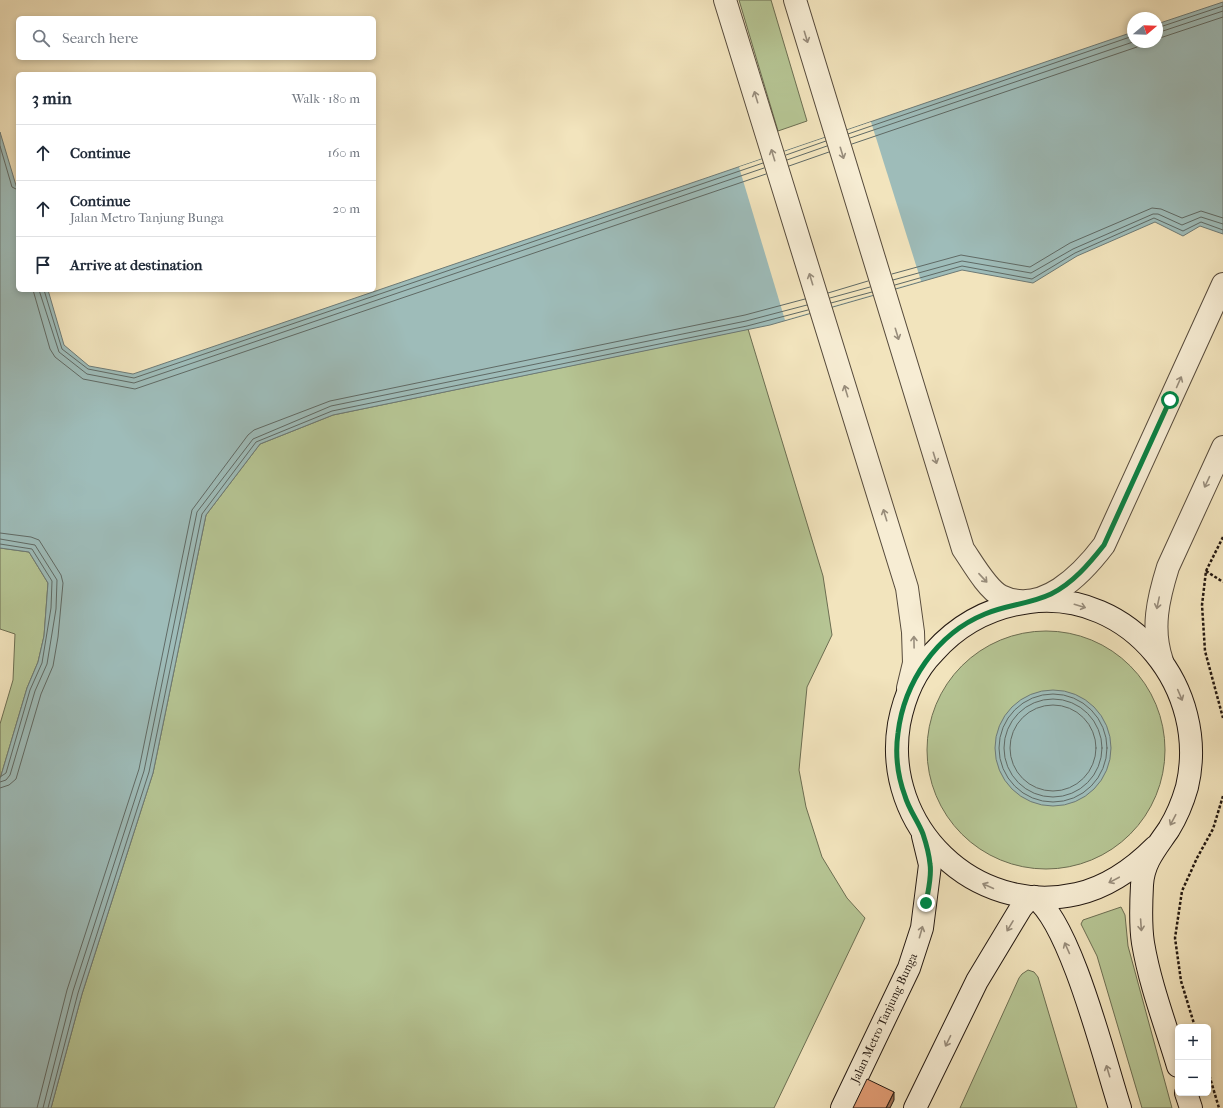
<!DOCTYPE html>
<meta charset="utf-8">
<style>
:root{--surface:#fff;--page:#f2f2f3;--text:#1f2937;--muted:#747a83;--line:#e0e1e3}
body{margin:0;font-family:"IM FELL French Canon",serif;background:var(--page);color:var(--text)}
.controls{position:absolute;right:12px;bottom:12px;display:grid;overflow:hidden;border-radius:6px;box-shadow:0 2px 6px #0003}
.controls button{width:36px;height:36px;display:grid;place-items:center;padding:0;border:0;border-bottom:1px solid var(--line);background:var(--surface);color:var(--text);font:20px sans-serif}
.compass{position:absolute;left:1127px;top:12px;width:36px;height:36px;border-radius:50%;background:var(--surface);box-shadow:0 2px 6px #0003;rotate:71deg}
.stop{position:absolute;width:12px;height:12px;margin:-9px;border:3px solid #0b8043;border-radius:50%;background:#fff}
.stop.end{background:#0b8043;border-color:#fff;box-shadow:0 1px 4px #0008}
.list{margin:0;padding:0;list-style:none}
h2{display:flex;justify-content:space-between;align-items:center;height:52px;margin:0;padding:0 16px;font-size:17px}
h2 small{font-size:13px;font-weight:400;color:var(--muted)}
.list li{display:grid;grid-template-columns:26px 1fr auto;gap:12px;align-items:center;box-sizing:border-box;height:56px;padding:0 16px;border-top:1px solid var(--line)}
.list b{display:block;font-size:15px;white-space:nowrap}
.list p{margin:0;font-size:13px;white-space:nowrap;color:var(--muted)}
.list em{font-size:13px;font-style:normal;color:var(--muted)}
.icon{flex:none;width:22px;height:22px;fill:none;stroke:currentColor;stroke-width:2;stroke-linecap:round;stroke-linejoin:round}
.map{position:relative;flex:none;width:1223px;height:1108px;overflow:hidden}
.search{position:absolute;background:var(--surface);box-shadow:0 2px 6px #0003;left:16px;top:16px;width:360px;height:44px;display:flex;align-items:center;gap:10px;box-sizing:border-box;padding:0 14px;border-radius:6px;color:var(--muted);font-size:15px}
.panel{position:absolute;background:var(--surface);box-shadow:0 2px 6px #0003;left:16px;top:72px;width:360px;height:220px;border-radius:6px}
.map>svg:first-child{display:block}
</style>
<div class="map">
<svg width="1223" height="1108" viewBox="0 0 1223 1108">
<rect width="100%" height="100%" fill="#f2e4bd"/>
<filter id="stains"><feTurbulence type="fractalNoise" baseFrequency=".005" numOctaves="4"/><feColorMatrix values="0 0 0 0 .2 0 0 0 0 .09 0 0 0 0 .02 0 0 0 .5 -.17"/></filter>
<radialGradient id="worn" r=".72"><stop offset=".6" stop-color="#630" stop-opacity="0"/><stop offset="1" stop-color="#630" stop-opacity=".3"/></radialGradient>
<!-- green -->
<g fill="#b6c594" stroke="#6c6e52">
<path d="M 739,0 L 771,0 L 807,121 L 778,131 Z"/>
<path d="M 748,329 L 823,576 L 832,635 L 807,687 L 799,770 L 806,807 L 822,857 L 847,898 L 865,918 L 774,1108 L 51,1108 L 82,994 L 153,773 L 206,515 L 260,444 L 333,415 Z"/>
<path d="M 0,548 L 29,552 L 48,583 L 44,636 L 38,662 L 27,688 L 0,779 L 0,724 L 13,680 L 15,634 L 0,629 Z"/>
<circle cx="1046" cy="750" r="119"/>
<path d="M 1121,907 L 1125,915 L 1128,946 L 1172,1108 L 1142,1108 L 1097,956 L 1081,924 L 1083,920 Z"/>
<path d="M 1028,970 L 1034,972 L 1038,977 L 1077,1108 L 960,1108 L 1019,978 L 1022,974 Z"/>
</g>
<!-- water -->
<g fill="#9ebcb9" stroke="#6d7a76">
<path d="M 1223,2 L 1223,234 L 1200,226 L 1183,236 L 1155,222 L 1077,256 L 1033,283 L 962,270 L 770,325 L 333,415 L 260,444 L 206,515 L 153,773 L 82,994 L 51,1108 L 0,1108 L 0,779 L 27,688 L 38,662 L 44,636 L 48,583 L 29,552 L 0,548 L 0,132 L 18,192 L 18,290 L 48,290 L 64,345 L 89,366 L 133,374 L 1133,32 L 1133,42 L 1157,42 L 1157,24 Z"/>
<circle cx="1053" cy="748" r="58"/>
</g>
<!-- pier -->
<path fill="#f2e4bd" d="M 871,122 L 921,281 L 785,320 L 739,167 Z"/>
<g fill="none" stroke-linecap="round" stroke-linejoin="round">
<!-- shore -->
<g stroke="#606a65" stroke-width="1">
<path d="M 1157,28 L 1223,6"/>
<path d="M 1157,33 L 1223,11"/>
<path d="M 1157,39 L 1223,17"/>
<path d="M 848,134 L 1133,36"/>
<path d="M 850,138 L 1133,42"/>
<path d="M 852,144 L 1137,47 L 1144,42"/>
<path d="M 0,146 L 12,187 L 18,190"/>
<path d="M 786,155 L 826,141"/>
<path d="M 787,160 L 827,146"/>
<path d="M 789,166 L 829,152"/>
<path d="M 892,274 L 961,255 L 1030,267 L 1070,243 L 1152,208 L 1161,209 L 1182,218 L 1201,211 L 1223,218"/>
<path d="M 893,280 L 962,261 L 1031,273 L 1073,249 L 1153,214 L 1158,214 L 1182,225 L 1201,217 L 1223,224"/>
<path d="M 895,285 L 962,266 L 1032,279 L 1075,253 L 1154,218 L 1183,231 L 1201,222 L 1223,230"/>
<path d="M 33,290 L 50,349 L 55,357 L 83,379 L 135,389 L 766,174"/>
<path d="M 39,290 L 59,352 L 87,374 L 134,383 L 764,168"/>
<path d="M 44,290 L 62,349 L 88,369 L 134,378 L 763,163"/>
<path d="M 828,293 L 868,281"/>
<path d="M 830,298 L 870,287"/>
<path d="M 831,303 L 872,292"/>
<path d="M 0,533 L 31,537 L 39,540 L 61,575 L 63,583 L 58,637 L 53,666 L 41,694 L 16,779 L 9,785 L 0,788"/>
<path d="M 0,539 L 35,545 L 57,580 L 56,609 L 47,664 L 35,691 L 10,775 L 6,780 L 0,782"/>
<path d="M 0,544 L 32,549 L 52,581 L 51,608 L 42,663 L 30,690 L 6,773 L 0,777"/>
<circle cx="1053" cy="748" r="54"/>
<circle cx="1053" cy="748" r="49"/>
<circle cx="1053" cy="748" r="43"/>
<path d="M 37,1108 L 67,990 L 139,769 L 192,510 L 248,435 L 254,430 L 330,401 L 745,315 L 805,299"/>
<path d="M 43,1108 L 73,991 L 144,771 L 197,512 L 253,439 L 331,406 L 746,321 L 807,305"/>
<path d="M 48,1108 L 78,993 L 149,772 L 202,514 L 256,442 L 332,411 L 747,326 L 808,310"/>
</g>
<defs>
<g id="street">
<path d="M 725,0 L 907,588 L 913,632 L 914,663 L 908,688"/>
<path d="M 795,0 L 963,549 C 972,562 987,589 1001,596 C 1042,616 1082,574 1104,545 L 1223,284"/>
<path d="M 1162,661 C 1151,629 1158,599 1168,567 L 1223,447"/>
</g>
<g id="secondary">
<path d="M 1155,847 C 1133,869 1108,887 1077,894 C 974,917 882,826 899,724 C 904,698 915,671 934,652 C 959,624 992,607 1029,602 C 1131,589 1210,690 1187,787 C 1183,801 1177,816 1169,829 C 1157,847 1143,862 1142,885 C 1141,904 1140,924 1143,943 C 1150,985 1166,1026 1178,1066"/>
<path d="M 1186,1093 L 1191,1108"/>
<path d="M 842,1108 L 909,968 L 922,928 L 930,865 L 923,836"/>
<path d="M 915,1108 L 977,981 L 1021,908 L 1027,901 L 1034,897 C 1071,923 1105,1062 1120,1108"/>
</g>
</defs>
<!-- street casing -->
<use href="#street" stroke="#574b3c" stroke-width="24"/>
<!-- secondary casing -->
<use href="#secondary" stroke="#231811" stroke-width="24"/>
<!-- path -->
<g stroke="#231811" stroke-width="2.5" stroke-dasharray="3 2" stroke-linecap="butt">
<path d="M 1223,537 L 1206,571 L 1202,605 L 1205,651 L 1223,718"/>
<path d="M 1206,571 L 1223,582"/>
<path d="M 1195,1027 L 1181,981 L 1175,938 L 1182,891 L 1197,858 L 1213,829 L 1223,796"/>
<path d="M 1208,1071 L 1219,1108"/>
</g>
<!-- street -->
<use href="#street" stroke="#f7edd4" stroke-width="22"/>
<!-- secondary -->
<use href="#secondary" stroke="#f7edd4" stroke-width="22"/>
</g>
<!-- shaded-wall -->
<path fill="#9e6d51" stroke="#231811" d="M 894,1092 L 894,1100 L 890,1108 L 886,1108 Z"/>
<!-- building -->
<path fill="#e29c74" stroke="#231811" d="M 867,1079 L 894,1092 L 886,1108 L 853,1108 Z"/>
<!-- one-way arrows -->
<defs><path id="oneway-shaft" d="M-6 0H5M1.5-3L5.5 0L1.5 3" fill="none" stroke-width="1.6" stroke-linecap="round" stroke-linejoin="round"/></defs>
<g stroke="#988d7c">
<use href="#oneway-shaft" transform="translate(806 37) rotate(73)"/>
<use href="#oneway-shaft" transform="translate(756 97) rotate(-107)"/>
<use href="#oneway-shaft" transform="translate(842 153) rotate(73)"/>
<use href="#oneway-shaft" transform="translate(773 155) rotate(-107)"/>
<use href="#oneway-shaft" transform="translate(811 279) rotate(-107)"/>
<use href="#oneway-shaft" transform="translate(897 334) rotate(73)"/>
<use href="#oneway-shaft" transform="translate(1179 382) rotate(-66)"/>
<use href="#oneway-shaft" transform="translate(846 391) rotate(-107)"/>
<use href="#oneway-shaft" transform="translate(935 458) rotate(73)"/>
<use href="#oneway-shaft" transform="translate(1207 482) rotate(115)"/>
<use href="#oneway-shaft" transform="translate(885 515) rotate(-107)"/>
<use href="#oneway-shaft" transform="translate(983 578) rotate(47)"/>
<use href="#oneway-shaft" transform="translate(1158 603) rotate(102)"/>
<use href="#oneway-shaft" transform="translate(1080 606) rotate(17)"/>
<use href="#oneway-shaft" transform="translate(914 642) rotate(-91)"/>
<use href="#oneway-shaft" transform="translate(1180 695) rotate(67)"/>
<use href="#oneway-shaft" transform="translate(1173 820) rotate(118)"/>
<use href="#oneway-shaft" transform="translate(1114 880) rotate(152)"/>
<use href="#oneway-shaft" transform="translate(988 886) rotate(-156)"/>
<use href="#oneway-shaft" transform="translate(1141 925) rotate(86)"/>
<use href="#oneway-shaft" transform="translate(1010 926) rotate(121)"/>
<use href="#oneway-shaft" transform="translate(921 932) rotate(-74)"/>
<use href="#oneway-shaft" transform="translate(1067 948) rotate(-114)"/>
<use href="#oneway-shaft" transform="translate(948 1041) rotate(116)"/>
<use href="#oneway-shaft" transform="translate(1108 1071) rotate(-107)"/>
</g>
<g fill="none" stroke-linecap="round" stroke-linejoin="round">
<!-- route -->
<path stroke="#0b8043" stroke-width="5" d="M 926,903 C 928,891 932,876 930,864 C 929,854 926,843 923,834 C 918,821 909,810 905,796 C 898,777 895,754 898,733 C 904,683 936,634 985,614 C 1006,605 1030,604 1051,594 C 1073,583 1089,564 1104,545 L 1170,400"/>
</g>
<g text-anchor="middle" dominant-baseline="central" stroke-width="3.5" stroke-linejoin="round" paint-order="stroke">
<!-- street labels -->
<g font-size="12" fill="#231811" stroke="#f7edd4">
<text transform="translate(884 1018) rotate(-65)">Jalan Metro Tanjung Bunga</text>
</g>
</g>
<rect width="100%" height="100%" filter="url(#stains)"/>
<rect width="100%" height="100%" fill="url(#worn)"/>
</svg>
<div class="controls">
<button>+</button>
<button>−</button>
</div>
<svg class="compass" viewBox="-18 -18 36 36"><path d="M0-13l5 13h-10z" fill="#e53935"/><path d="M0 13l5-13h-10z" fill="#747a83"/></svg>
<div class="stop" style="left:1170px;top:400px"></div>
<div class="stop end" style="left:926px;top:903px"></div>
<div class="search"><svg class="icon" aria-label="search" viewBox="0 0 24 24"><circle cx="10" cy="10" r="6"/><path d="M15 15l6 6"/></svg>Search here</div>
<section class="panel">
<h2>3 min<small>Walk · 180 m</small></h2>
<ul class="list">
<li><svg class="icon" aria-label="ahead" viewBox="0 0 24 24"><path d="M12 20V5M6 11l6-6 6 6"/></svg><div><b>Continue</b></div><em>160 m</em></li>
<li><svg class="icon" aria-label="ahead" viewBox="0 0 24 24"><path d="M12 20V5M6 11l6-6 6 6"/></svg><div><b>Continue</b><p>Jalan Metro Tanjung Bunga</p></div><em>20 m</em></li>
<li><svg class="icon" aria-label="arrive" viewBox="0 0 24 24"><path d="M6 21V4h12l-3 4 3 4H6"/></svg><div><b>Arrive at destination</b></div></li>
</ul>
</section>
</div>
